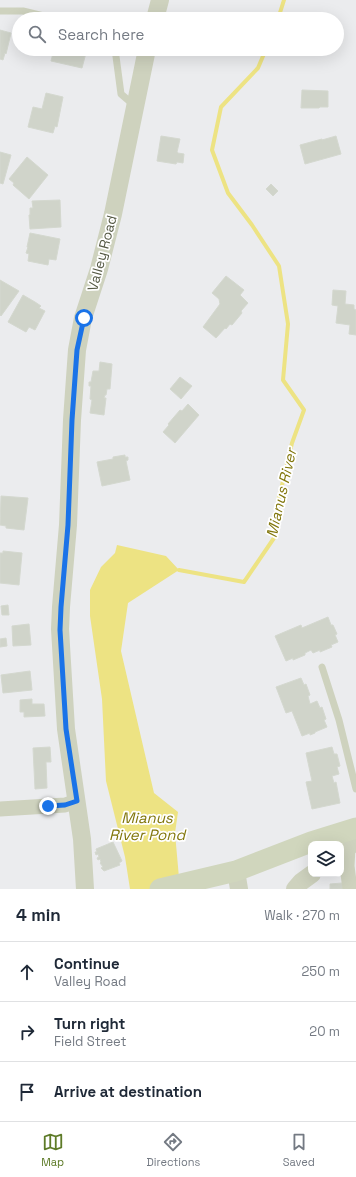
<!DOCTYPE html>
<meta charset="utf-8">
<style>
:root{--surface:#fff;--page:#f2f2f3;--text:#1f2937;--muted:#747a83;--line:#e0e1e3;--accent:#5e7b28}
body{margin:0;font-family:"Space Grotesk",sans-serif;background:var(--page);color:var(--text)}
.controls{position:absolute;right:12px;bottom:12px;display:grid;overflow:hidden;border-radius:8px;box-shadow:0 4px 16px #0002}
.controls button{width:36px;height:36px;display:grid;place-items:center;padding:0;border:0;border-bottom:1px solid var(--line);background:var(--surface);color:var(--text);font:20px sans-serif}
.stop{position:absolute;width:12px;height:12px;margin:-9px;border:3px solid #1a73e8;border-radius:50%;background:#fff}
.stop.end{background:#1a73e8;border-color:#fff;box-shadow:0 1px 4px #0008}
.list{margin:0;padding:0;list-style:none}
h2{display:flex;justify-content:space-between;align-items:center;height:52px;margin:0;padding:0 16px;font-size:17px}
h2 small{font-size:13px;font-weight:400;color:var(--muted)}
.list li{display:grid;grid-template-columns:26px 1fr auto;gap:12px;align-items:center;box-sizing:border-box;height:60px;padding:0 16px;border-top:1px solid var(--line)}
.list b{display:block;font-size:15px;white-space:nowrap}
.list p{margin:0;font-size:13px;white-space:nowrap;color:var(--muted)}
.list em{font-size:13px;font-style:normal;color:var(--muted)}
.icon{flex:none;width:22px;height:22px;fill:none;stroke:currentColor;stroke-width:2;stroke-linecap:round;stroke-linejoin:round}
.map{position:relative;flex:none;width:356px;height:889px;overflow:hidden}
.search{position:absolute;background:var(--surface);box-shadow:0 4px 16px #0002;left:12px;right:12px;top:12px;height:44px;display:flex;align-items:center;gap:10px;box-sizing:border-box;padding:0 14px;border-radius:22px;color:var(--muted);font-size:15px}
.sheet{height:232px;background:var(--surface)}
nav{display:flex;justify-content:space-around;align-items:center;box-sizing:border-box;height:56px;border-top:1px solid var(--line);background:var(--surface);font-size:11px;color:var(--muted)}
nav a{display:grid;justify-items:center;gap:2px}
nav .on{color:var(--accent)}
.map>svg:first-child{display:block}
</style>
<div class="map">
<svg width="356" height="889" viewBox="0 0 356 889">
<rect width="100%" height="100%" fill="#ebecee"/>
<!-- water -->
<path fill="#ede383" d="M 117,545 L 166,556 L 179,570 L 128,603 L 121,651 L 154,793 L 178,812 L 175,833 L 180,889 L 130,889 L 125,857 L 106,781 L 102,699 L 90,616 L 90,590 L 101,567 L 115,553 Z"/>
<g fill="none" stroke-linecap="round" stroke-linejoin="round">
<!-- stream -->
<g stroke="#ede383" stroke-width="4">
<path d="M 278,19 L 284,0"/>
<path d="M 179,570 L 244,582 L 274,538 L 279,498 L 292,443 L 304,410 L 283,380 L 288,324 L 279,266 L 252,225 L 228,193 L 212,150 L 221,107 L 258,68 L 266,49"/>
</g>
</g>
<!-- building -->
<g fill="#d0d4ca" stroke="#d4d8cf">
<path d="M 0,30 L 11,33 L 6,54 L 5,53 L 3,60 L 0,59 Z"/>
<path d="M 54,49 L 87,49 L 82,68 L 51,61 Z"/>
<path d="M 302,90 L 328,91 L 328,107 L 320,107 L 319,108 L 301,108 Z"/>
<path d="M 46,93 L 63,97 L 57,127 L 55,126 L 53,133 L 28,127 L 33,107 L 42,109 Z"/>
<path d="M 161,136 L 180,139 L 177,152 L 178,153 L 184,154 L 183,163 L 177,162 L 176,164 L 157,161 Z"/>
<path d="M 336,136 L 341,154 L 305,164 L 300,145 L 322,139 L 322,140 Z"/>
<path d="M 0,152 L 11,155 L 3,184 L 0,183 Z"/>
<path d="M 27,157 L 48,175 L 29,199 L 13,185 L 14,183 L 9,179 Z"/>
<path d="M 271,184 L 278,191 L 273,196 L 266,189 Z"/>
<path d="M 60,200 L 61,227 L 30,229 L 29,215 L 30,215 L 30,208 L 33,208 L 32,201 Z"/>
<path d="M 30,233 L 60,239 L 56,260 L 49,259 L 48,265 L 28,261 L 29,254 L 26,253 L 28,247 L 27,247 Z"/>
<path d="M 226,276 L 244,290 L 240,295 L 248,303 L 241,311 L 242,313 L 232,325 L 230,324 L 226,329 L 225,328 L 216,338 L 203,327 L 220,304 L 219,299 L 212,293 Z"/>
<path d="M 0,280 L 19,291 L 1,316 L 0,315 Z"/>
<path d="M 333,290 L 346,291 L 345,304 L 354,305 L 354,309 L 356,310 L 356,335 L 349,334 L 350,325 L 336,323 L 338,306 L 332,305 Z"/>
<path d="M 23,295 L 35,302 L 41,306 L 39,308 L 45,311 L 35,330 L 29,327 L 26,332 L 8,322 Z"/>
<path d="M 100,362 L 112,364 L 110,389 L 107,389 L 106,395 L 105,395 L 104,398 L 106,398 L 104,415 L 90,413 L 92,400 L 90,399 L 91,386 L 89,386 L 89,382 L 91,382 L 93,371 L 99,371 Z"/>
<path d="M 180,377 L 192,386 L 181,399 L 170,389 Z"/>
<path d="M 188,404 L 199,415 L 175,443 L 163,432 L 169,425 L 168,424 L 180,410 L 182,411 Z"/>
<path d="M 125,455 L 125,457 L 128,457 L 128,460 L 126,461 L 130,480 L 102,486 L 97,462 L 113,459 L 113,457 Z"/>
<path d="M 1,496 L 28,498 L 24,530 L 6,528 L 6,526 L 0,525 Z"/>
<path d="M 3,551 L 22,553 L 19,585 L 0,583 L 0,553 L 3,553 Z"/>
<path d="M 8,605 L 9,615 L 2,615 L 1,606 Z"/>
<path d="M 328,617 L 331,625 L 333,625 L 337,634 L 335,635 L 338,642 L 331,645 L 332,647 L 320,652 L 320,650 L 313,653 L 311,650 L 305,653 L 305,655 L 293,660 L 293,658 L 286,661 L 275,636 L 301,625 L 302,628 Z"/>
<path d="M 29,624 L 31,645 L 13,646 L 12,626 Z"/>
<path d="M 6,638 L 7,646 L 0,647 L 0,639 Z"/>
<path d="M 30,671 L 32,690 L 3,693 L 1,675 Z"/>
<path d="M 301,678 L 304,685 L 306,684 L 310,695 L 308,696 L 310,704 L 317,701 L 320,708 L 322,707 L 326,719 L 324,720 L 327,727 L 315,732 L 315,733 L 310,735 L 310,733 L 302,736 L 292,711 L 286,713 L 276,687 Z"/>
<path d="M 32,699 L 32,704 L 44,704 L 45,716 L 24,717 L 24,712 L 20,712 L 20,700 Z"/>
<path d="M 50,747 L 51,762 L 46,762 L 47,788 L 35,789 L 33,748 Z"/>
<path d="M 332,747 L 334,754 L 337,754 L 340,766 L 337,767 L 339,774 L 332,776 L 334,783 L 336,782 L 340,803 L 312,809 L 306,782 L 312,781 L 306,753 Z"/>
<path d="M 113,842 L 122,861 L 119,863 L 120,865 L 104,871 L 101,868 L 103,867 L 100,863 L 101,862 L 100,859 L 98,860 L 97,858 L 99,857 L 98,854 L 96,855 L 95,852 L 97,852 L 96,849 Z"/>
<path d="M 342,883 L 343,889 L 330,889 L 330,884 Z"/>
</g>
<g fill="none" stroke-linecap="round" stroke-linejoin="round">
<!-- service -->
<g stroke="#ced2be" stroke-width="7">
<path d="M 0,11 L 23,11 L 56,19"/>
<path d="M 115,49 L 121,94 L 135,106"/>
<path d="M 322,667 L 339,720 L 356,789"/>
</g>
<!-- minor -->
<g stroke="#ced2be" stroke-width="15">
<path d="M 0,809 L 65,805 L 77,801"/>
<path d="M 348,848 L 347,866 L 350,889"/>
</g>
<!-- tertiary -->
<g stroke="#ced2be" stroke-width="18">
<path d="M 155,19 L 160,0"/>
<path d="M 341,853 L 356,841"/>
<path d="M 236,871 L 239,889"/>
<path d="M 85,889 L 82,839 L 66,729 L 60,629 L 61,607 L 68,525 L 72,420 L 77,350 L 83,318 L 99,269 L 113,214 L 147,49"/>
<path d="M 295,889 L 301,882 L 312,874"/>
</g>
<!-- secondary -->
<path stroke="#d0d6bd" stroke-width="21" d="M 160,889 L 236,871 L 311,842 L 356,828"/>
</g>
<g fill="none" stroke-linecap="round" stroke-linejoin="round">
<!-- route -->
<path stroke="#1a73e8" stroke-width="5" d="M 48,806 L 65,805 L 77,801 L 66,729 L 60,630 L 61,607 L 68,525 L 72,420 L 77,350 L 84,318"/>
</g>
<g text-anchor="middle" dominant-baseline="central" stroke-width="3.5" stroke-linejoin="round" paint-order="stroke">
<!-- street labels -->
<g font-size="14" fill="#555944" stroke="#fff">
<text transform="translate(102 253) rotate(-75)">Valley Road</text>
</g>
<!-- water labels -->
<g font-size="15" font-style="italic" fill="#81760b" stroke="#fff">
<text transform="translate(281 493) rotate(-77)">Mianus River</text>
<text x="147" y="817">Mianus<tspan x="147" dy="17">River Pond</tspan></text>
</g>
</g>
</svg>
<div class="controls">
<button><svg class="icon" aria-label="layers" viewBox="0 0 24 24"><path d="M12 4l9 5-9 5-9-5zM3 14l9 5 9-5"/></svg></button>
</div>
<div class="stop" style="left:84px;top:318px"></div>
<div class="stop end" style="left:48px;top:806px"></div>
<div class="search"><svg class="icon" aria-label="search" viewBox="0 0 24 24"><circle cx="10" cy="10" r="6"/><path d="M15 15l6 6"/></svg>Search here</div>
</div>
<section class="sheet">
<h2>4 min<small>Walk · 270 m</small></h2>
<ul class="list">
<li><svg class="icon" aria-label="ahead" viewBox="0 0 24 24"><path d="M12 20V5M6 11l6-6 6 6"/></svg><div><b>Continue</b><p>Valley Road</p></div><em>250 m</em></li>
<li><svg class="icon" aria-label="right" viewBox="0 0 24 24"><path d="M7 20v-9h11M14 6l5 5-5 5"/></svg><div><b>Turn right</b><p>Field Street</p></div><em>20 m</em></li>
<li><svg class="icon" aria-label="arrive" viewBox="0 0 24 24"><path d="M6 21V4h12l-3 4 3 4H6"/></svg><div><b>Arrive at destination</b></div></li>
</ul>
</section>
<nav>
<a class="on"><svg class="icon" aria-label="map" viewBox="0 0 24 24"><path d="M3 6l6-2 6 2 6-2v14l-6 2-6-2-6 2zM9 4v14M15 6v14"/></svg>Map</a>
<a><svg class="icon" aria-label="directions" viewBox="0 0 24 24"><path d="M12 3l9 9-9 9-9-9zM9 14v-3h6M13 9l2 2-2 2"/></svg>Directions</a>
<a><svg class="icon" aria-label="saved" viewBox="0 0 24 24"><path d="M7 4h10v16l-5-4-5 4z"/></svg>Saved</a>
</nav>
